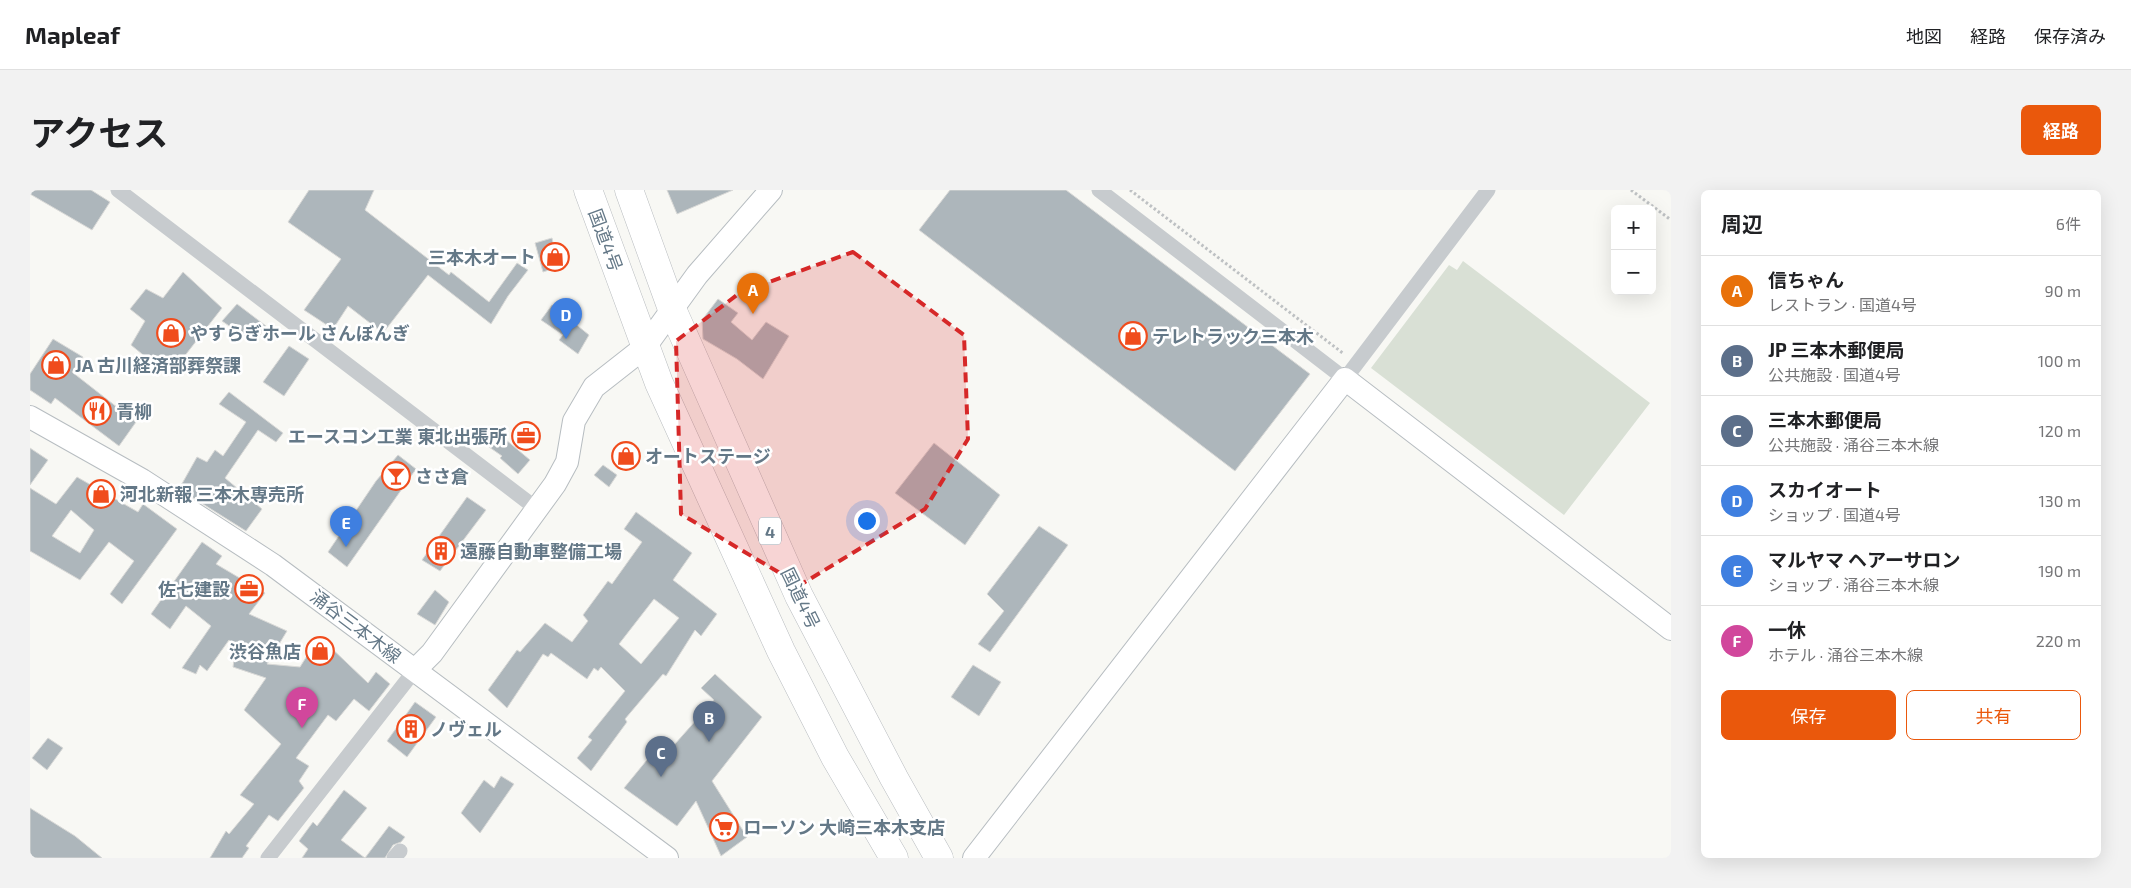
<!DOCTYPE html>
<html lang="ja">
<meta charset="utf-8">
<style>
:root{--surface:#fff;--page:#f2f2f2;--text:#202124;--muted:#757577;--line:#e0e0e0;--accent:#ea580c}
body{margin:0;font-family:"Exo 2","Noto Sans JP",sans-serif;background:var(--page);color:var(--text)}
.controls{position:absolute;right:15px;top:15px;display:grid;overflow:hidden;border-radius:8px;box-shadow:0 5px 20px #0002}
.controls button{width:45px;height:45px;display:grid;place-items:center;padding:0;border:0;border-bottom:1px solid var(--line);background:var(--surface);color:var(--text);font:25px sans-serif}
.you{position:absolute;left:836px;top:330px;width:18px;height:18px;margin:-12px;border:4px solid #fff;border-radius:50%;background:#1a73e8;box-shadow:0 0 0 8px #1a73e833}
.badge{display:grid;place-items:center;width:32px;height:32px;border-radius:50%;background:var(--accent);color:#fff;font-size:16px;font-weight:700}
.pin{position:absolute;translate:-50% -41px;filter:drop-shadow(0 1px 2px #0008)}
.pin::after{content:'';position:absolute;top:26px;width:18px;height:15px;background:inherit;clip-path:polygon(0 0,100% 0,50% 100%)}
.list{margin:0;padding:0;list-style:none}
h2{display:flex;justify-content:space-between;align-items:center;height:65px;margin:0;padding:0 20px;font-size:21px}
h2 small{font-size:16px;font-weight:400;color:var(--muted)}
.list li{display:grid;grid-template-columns:32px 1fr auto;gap:15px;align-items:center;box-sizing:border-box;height:70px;padding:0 20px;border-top:1px solid var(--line)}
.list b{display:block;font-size:19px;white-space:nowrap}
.list p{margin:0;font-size:16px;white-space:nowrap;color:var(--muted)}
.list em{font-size:16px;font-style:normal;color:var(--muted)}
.actions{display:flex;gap:10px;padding:15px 20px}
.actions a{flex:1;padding:11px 0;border:1px solid var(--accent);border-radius:8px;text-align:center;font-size:18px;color:var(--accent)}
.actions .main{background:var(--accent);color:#fff}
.map{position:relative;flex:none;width:1641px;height:668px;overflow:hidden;border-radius:8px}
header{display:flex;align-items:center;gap:30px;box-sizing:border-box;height:70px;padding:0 25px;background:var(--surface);border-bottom:1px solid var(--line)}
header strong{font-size:24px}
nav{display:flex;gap:28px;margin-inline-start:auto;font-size:18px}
.intro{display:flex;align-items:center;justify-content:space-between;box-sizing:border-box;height:120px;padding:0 30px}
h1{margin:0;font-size:35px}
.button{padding:12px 22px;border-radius:8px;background:var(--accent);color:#fff;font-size:18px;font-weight:700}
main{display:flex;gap:30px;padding:0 30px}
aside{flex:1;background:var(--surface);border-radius:8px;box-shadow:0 5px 20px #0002}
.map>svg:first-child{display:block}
</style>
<header>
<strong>Mapleaf</strong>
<nav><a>地図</a><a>経路</a><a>保存済み</a></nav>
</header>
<div class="intro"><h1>アクセス</h1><a class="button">経路</a></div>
<main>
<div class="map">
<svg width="1641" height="668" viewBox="0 0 1641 668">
<rect width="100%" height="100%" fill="#f8f8f4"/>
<!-- green -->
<path fill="#d9e0d5" d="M 1433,71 L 1620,213 L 1534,325 L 1341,178 L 1419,75 L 1427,80 Z"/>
<!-- building -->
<g fill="#adb6bb" stroke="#d9d9d7" fill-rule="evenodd">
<path d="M 0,0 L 61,0 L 80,12 L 62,40 L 0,4 Z"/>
<path d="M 279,0 L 344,0 L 335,20 L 419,85 L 421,82 L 459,112 L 487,73 L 498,80 L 478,106 L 461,134 L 398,85 L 353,143 L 318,116 L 303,139 L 274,120 L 311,69 L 258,32 Z"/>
<path d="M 637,0 L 703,0 L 647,24 Z"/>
<path d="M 920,0 L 1036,0 L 1280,184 L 1205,281 L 889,40 Z"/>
<path d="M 522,48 L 528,77 L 513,82 L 505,53 Z"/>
<path d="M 153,82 L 192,118 L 139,186 L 101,155 L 115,131 L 100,119 L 116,99 L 133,108 Z"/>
<path d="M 688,109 L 708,123 L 701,132 L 722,150 L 736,132 L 759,146 L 733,189 L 707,169 L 673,149 L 672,130 Z"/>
<path d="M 207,114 L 236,136 L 224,153 L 192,131 Z"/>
<path d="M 522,115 L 559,145 L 548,164 L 529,150 L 533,145 L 511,130 Z"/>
<path d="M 23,149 L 53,167 L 42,182 L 106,232 L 89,256 L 25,208 L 21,214 L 0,200 L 0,184 Z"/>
<path d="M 259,156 L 279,169 L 254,206 L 233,192 Z"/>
<path d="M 199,202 L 253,243 L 246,252 L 228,240 L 195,288 L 232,319 L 216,341 L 149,299 L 167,267 L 177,272 L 185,260 L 193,266 L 216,232 L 189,214 Z"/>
<path d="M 463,239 L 500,270 L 488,284 L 470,268 L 472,266 L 452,252 Z"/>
<path d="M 904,253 L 970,305 L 935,355 L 865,303 Z"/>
<path d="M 0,258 L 18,270 L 0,295 Z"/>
<path d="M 368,265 L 386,279 L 317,377 L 298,362 L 346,291 Z"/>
<path d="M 573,275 L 587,285 L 579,297 L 564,285 Z"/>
<path d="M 47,287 L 108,322 L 113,314 L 147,339 L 92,414 L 80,404 L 104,371 L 79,352 L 50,390 L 0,361 L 0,298 L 26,314 ZM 41,320 L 64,340 L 50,363 L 22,346 Z"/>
<path d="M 437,307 L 456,320 L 410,381 L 392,370 Z"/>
<path d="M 606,322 L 662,363 L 643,390 L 687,424 L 671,446 L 665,440 L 636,486 L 633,484 L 595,529 L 597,532 L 561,581 L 547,568 L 562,550 L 558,547 L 595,501 L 571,477 L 568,481 L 564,478 L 557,489 L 521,463 L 518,467 L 513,464 L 477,518 L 458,500 L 487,460 L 490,462 L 515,433 L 542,452 L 558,431 L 553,425 L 578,391 L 582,394 L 612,352 L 594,339 ZM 624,409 L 649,428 L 611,474 L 589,454 Z"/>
<path d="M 1009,336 L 1038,355 L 960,462 L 948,454 L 974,421 L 957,404 Z"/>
<path d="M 172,352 L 192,366 L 186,374 L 235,403 L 219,424 L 257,441 L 237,474 L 270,477 L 287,450 L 294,456 L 296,453 L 338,493 L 346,482 L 360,494 L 339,521 L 324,509 L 306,531 L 298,525 L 266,568 L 279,576 L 269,591 L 274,598 L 248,631 L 239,625 L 216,656 L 219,658 L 212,668 L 180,668 L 196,641 L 199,644 L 224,614 L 210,605 L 251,554 L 214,520 L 236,488 L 203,477 L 204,470 L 225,472 L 199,450 L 177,481 L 170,475 L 166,484 L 152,478 L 181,436 L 156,416 L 140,439 L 121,424 Z"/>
<path d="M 405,400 L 419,412 L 405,435 L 387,424 Z"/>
<path d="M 943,475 L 971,492 L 949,526 L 921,507 Z"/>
<path d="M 685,484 L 732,527 L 682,591 L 717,647 L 691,666 L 666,611 L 647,636 L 594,598 L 621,565 L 629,572 L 684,510 L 671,498 Z"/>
<path d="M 385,512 L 406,527 L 377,567 L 357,551 Z"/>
<path d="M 18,548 L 33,558 L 17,580 L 2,568 Z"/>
<path d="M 471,586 L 484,594 L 450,643 L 431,623 L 454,590 L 464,598 Z"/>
<path d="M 314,600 L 337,618 L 311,650 L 335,668 L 272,668 L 278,659 L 269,651 L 283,632 L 287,636 Z"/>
<path d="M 0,618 L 45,646 L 72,668 L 0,668 Z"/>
<path d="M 359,636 L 375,647 L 371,652 L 363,655 L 355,668 L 335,668 Z"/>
</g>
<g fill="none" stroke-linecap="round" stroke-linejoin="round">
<defs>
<g id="secondary">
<path d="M 0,227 L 112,290 L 243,375 L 637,668"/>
<path d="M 385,480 L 402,463 L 525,294 L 537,272 L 544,231 L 564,197 L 615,157 L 667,85 L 741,0"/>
<path d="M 944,668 L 1315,189 L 1641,439"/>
</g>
<g id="highway">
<path d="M 558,0 L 629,193 L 751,461 L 805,567 L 864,668"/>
<path d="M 599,0 L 642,119 L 769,406 L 864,588 L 909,668"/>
</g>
</defs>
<!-- secondary casing -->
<use href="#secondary" stroke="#b7bdc1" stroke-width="24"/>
<!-- highway casing -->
<use href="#highway" stroke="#b9bdc0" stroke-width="29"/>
<!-- path -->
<g stroke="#bec1c3" stroke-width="3" stroke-dasharray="2.5 2.5" stroke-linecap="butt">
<path d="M 1100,0 L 1314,164"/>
<path d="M 1601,0 L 1641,30"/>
</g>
<!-- street -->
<g stroke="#c7cbce" stroke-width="15">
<path d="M 88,0 L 507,319"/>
<path d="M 1069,0 L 1315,189 L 1458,0"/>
<path d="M 238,668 L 385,480"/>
<path d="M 364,668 L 370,661"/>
</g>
<!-- secondary -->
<use href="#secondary" stroke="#fff" stroke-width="22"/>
<!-- highway -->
<use href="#highway" stroke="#fff" stroke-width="28"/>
</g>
<!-- marked area -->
<path fill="#d62828" fill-opacity="0.2" stroke="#d62828" stroke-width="4" stroke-dasharray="10 6" stroke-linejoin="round" d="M 823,62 L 934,145 L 938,249 L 895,319 L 770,395 L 651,324 L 646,151 L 711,102 Z"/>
<!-- icons -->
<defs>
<symbol id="shop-ring" viewBox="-11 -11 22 22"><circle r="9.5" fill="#fff" stroke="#f04c1c" stroke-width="1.5"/><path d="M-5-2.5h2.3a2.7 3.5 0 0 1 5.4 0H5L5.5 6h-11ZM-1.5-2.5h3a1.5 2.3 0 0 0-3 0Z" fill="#f04c1c"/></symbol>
<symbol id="restaurant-ring" viewBox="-11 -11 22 22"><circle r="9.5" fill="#fff" stroke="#f04c1c" stroke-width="1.5"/><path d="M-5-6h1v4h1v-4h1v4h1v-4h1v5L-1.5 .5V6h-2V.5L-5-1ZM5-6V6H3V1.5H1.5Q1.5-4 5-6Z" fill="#f04c1c"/></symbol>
<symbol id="office-ring" viewBox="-11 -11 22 22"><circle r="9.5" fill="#fff" stroke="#f04c1c" stroke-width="1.5"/><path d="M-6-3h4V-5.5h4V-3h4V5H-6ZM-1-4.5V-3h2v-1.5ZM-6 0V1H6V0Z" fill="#f04c1c"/></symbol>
<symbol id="bar-ring" viewBox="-11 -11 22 22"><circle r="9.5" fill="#fff" stroke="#f04c1c" stroke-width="1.5"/><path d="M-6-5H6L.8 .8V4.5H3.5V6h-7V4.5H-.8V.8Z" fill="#f04c1c"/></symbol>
<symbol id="building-ring" viewBox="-11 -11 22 22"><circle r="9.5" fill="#fff" stroke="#f04c1c" stroke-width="1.5"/><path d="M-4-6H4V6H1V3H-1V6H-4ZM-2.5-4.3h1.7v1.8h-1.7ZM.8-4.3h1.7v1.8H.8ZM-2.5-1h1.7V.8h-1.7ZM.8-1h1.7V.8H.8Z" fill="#f04c1c"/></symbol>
<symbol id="supermarket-ring" viewBox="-11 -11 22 22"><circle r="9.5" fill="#fff" stroke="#f04c1c" stroke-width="1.5"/><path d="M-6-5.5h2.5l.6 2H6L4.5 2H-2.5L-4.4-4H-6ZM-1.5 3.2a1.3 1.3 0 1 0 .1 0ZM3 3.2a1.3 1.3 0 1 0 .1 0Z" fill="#f04c1c"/></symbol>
</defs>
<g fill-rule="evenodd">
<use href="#shop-ring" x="509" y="51" width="32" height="32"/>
<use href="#shop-ring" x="125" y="127" width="32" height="32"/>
<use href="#shop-ring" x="1087" y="130" width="32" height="32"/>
<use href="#shop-ring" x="10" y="159" width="32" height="32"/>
<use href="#restaurant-ring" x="51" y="205" width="32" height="32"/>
<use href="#office-ring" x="480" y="230" width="32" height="32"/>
<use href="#shop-ring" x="580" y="250" width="32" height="32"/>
<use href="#bar-ring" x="350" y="270" width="32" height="32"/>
<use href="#shop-ring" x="55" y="288" width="32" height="32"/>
<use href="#building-ring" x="395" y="345" width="32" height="32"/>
<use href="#office-ring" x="203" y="383" width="32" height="32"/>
<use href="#shop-ring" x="274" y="445" width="32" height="32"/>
<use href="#building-ring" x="365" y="523" width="32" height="32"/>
<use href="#supermarket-ring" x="678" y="621" width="32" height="32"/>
</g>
<g text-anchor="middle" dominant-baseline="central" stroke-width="5" stroke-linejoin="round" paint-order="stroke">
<!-- shield labels -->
<rect fill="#fff" stroke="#92a0ab" stroke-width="1" x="729" y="327.5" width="22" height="27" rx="4"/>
<g font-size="16" font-weight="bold" fill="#647887">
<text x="740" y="341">4</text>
</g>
<!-- street labels -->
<g font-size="18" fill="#647887" stroke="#fff">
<text transform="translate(576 50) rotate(70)">国道4号</text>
<text transform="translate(771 408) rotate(64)">国道4号</text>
<text transform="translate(326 436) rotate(37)">涌谷三本木線</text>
</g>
<!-- poi labels -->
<g font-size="18" font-weight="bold" fill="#647887" stroke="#fff" text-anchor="start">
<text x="506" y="67" text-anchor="end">三本木オート</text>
<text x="160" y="143">やすらぎホール さんぼんぎ</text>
<text x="1122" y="146">テレトラック三本木</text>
<text x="45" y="175">JA 古川経済部葬祭課</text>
<text x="86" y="221">青柳</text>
<text x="477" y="246" text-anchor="end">エースコン工業 東北出張所</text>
<text x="615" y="266">オートステージ</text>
<text x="385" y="286">ささ倉</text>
<text x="90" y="304">河北新報 三本木専売所</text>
<text x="430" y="361">遠藤自動車整備工場</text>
<text x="200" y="399" text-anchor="end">佐七建設</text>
<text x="271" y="461" text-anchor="end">渋谷魚店</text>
<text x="400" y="539">ノヴェル</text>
<text x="713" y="637">ローソン 大崎三本木支店</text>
</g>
</g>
</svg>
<div class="controls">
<button>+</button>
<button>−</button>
</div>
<div class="you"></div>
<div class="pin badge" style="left:723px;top:124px;background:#e8710a">A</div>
<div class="pin badge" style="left:679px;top:552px;background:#5c6f8a">B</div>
<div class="pin badge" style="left:631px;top:587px;background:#5c6f8a">C</div>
<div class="pin badge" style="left:536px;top:149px;background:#3f7fe0">D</div>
<div class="pin badge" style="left:316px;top:357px;background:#3f7fe0">E</div>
<div class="pin badge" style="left:272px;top:538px;background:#d1479c">F</div>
</div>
<aside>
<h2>周辺<small>6件</small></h2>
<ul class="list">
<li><span class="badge" style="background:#e8710a">A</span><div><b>信ちゃん</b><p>レストラン · 国道4号</p></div><em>90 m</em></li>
<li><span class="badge" style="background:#5c6f8a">B</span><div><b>JP 三本木郵便局</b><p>公共施設 · 国道4号</p></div><em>100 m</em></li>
<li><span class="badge" style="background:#5c6f8a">C</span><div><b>三本木郵便局</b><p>公共施設 · 涌谷三本木線</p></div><em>120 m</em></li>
<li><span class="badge" style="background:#3f7fe0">D</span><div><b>スカイオート</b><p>ショップ · 国道4号</p></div><em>130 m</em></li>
<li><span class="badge" style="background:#3f7fe0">E</span><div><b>マルヤマ ヘアーサロン</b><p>ショップ · 涌谷三本木線</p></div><em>190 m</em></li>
<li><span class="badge" style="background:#d1479c">F</span><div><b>一休</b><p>ホテル · 涌谷三本木線</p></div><em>220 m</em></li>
</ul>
<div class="actions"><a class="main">保存</a><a>共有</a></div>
</aside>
</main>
